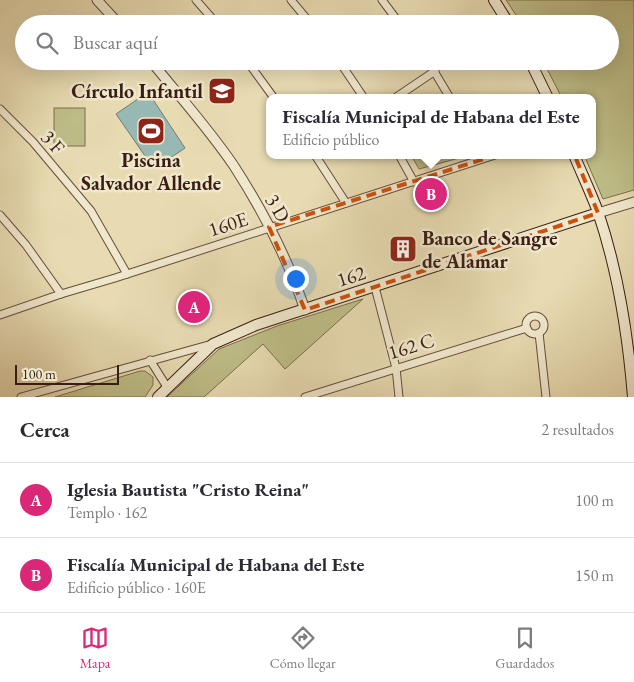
<!DOCTYPE html>
<html lang="es">
<meta charset="utf-8">
<style>
:root{--surface:#fff;--page:#f2f2f3;--text:#2b2b33;--muted:#7c7c81;--line:#e1e1e2;--accent:#db2777}
body{margin:0;font-family:"EB Garamond",serif;background:var(--page);color:var(--text)}
.scale{position:absolute;left:15px;bottom:12px;width:104px;box-sizing:border-box;padding-left:5px;border:2px solid #3a1e14;border-top:0;font-size:14px;line-height:18px;white-space:nowrap;color:#3a1e14;-webkit-text-stroke:4px #f0e8cd;paint-order:stroke}
.you{position:absolute;left:295px;top:278px;width:18px;height:18px;margin:-12px;border:4px solid #fff;border-radius:50%;background:#1a73e8;box-shadow:0 0 0 8px #1a73e833}
.badge{display:grid;place-items:center;width:32px;height:32px;border-radius:50%;background:var(--accent);color:#fff;font-size:16px;font-weight:700}
.pin{position:absolute;translate:-50% -50%;border:2px solid #fff;box-shadow:0 1px 5px #0006}
.popup{position:absolute;left:266px;top:94px;width:330px;height:65px;box-sizing:border-box;display:grid;place-content:center;border-radius:10px;background:var(--surface);filter:drop-shadow(0 1px 4px #0005);font-size:16px;white-space:nowrap;color:var(--muted)}
.popup b{font-size:19px;color:var(--text)}
.popup::after{content:'';position:absolute;left:50%;top:100%;margin-left:-10px;border:10px solid transparent;border-top-color:var(--surface)}
.list{margin:0;padding:0;list-style:none}
h2{display:flex;justify-content:space-between;align-items:center;height:65px;margin:0;padding:0 20px;font-size:21px}
h2 small{font-size:16px;font-weight:400;color:var(--muted)}
.list li{display:grid;grid-template-columns:32px 1fr auto;gap:15px;align-items:center;box-sizing:border-box;height:75px;padding:0 20px;border-top:1px solid var(--line)}
.list b{display:block;font-size:19px;white-space:nowrap}
.list p{margin:0;font-size:16px;white-space:nowrap;color:var(--muted)}
.list em{font-size:16px;font-style:normal;color:var(--muted)}
.icon{flex:none;width:28px;height:28px;fill:none;stroke:currentColor;stroke-width:2;stroke-linecap:round;stroke-linejoin:round}
.map{position:relative;flex:none;width:634px;height:397px;overflow:hidden}
.search{position:absolute;background:var(--surface);box-shadow:0 5px 20px #0002;left:15px;right:15px;top:15px;height:55px;display:flex;align-items:center;gap:12px;box-sizing:border-box;padding:0 18px;border-radius:28px;color:var(--muted);font-size:19px}
.sheet{height:215px;background:var(--surface)}
nav{display:flex;justify-content:space-around;align-items:center;box-sizing:border-box;height:70px;border-top:1px solid var(--line);background:var(--surface);font-size:14px;color:var(--muted)}
nav a{display:grid;justify-items:center;gap:2px}
nav .on{color:var(--accent)}
.map>svg:first-child{display:block}
</style>
<div class="map">
<svg width="634" height="397" viewBox="0 0 634 397">
<rect width="100%" height="100%" fill="#e8dbb2"/>
<filter id="stains"><feTurbulence type="fractalNoise" baseFrequency=".004" numOctaves="4"/><feColorMatrix values="0 0 0 0 .2 0 0 0 0 .09 0 0 0 0 .02 0 0 0 .5 -.17"/></filter>
<radialGradient id="worn" r=".72"><stop offset=".6" stop-color="#630" stop-opacity="0"/><stop offset="1" stop-color="#630" stop-opacity=".3"/></radialGradient>
<!-- green -->
<g fill="#bebd87" stroke="#7c6e4e">
<path d="M 506,0 L 634,0 L 634,190 L 603,199 L 584,155 L 592,155 L 592,98 L 562,98 L 543,61 L 610,61 L 610,24 L 522,24 Z"/>
<rect x="54" y="108" width="31" height="38"/>
<path d="M 411,155 L 470,155 L 419,169 Z"/>
<path d="M 363,299 L 285,369 L 263,344 L 204,397 L 167,397 L 219,349 L 277,326 Z"/>
<path d="M 140,371 L 145,371 L 153,377 L 153,385 L 145,397 L 55,397 Z"/>
</g>
<!-- water -->
<path fill="#98b9b3" stroke="#727b73" d="M 148,92 L 185,148 L 154,169 L 116,114 Z"/>
<g fill="none" stroke-linecap="round" stroke-linejoin="round">
<defs>
<g id="minor">
<path d="M 196,0 L 217,24"/>
<path d="M 291,0 L 311,24"/>
<path d="M 382,0 L 400,24"/>
<path d="M 247,61 L 274,98"/>
<path d="M 339,61 L 364,98"/>
<path d="M 428,61 L 450,98"/>
<path d="M 395,98 L 435,71"/>
<path d="M 0,109 L 33,142 L 91,211 L 127,274"/>
<path d="M 315,155 L 346,203"/>
<path d="M 399,155 L 414,182"/>
<path d="M 0,215 L 26,245 L 61,294"/>
<path d="M 375,287 L 396,368 L 399,397"/>
<path d="M 0,315 L 61,294 L 115,278 L 495,155"/>
<circle cx="535" cy="325" r="9"/>
<path d="M 539,333 L 546,397"/>
<path d="M 150,360 L 167,387"/>
<path d="M 21,397 L 212,344"/>
<path d="M 305,397 L 527,328"/>
</g>
<g id="tertiary">
<path d="M 97,0 L 119,24"/>
<path d="M 151,61 C 179,96 209,129 234,166 C 263,211 288,259 305,310"/>
<path d="M 598,213 L 634,202"/>
</g>
<g id="secondary">
<path d="M 494,0 L 509,24"/>
<path d="M 530,61 L 548,98"/>
<path d="M 574,155 C 582,174 591,193 598,212 C 618,271 628,335 633,397"/>
<path d="M 158,397 L 213,344 L 256,325 L 598,213"/>
</g>
</defs>
<!-- minor casing -->
<use href="#minor" stroke="#664d3c" stroke-width="9"/>
<!-- tertiary casing -->
<use href="#tertiary" stroke="#664d3c" stroke-width="11"/>
<!-- secondary casing -->
<use href="#secondary" stroke="#3a1e14" stroke-width="12"/>
<!-- minor -->
<use href="#minor" stroke="#f0e8cd" stroke-width="7"/>
<!-- tertiary -->
<use href="#tertiary" stroke="#f0e8cd" stroke-width="9"/>
<!-- secondary -->
<use href="#secondary" stroke="#f0e8cd" stroke-width="10"/>
</g>
<!-- marked area -->
<path fill="none" stroke="#ce500d" stroke-width="4" stroke-dasharray="10 6" stroke-linejoin="round" d="M 564,129 L 598,213 L 305,310 L 269,227 L 484,159 Z"/>
<!-- icons -->
<defs>
<symbol id="school-square" viewBox="-11 -11 22 22"><rect x="-9" y="-9" width="18" height="18" rx="4" fill="#8f2418" stroke="#f0e8cd"/><path d="M0-5L7-2L0 1L-7-2ZM-4 1L0 2.5L4 1V4Q0 6-4 4Z" fill="#fff"/></symbol>
<symbol id="stadium-square" viewBox="-11 -11 22 22"><rect x="-9" y="-9" width="18" height="18" rx="4" fill="#8f2418" stroke="#f0e8cd"/><path d="M0-5a6.5 5 0 1 0 0 10a6.5 5 0 1 0 0-10ZM-3.5-1.8h7v3.6h-7Z" fill="#fff"/></symbol>
<symbol id="building-square" viewBox="-11 -11 22 22"><rect x="-9" y="-9" width="18" height="18" rx="4" fill="#8f2418" stroke="#f0e8cd"/><path d="M-4-6H4V6H1V3H-1V6H-4ZM-2.5-4.3h1.7v1.8h-1.7ZM.8-4.3h1.7v1.8H.8ZM-2.5-1h1.7V.8h-1.7ZM.8-1h1.7V.8H.8Z" fill="#fff"/></symbol>
</defs>
<g fill-rule="evenodd">
<use href="#school-square" x="206" y="75" width="32" height="32"/>
<use href="#stadium-square" x="135" y="115" width="32" height="32"/>
<use href="#building-square" x="387" y="233" width="32" height="32"/>
</g>
<g text-anchor="middle" dominant-baseline="central" stroke-width="5" stroke-linejoin="round" paint-order="stroke">
<!-- poi labels -->
<g font-size="20" font-weight="bold" fill="#3a1e14" stroke="#f0e8cd" text-anchor="end">
<text x="203" y="91">Círculo Infantil</text>
<text x="151" y="160" text-anchor="middle">Piscina<tspan x="151" dy="23">Salvador Allende</tspan></text>
<text x="422" y="238" text-anchor="start">Banco de Sangre<tspan x="422" dy="23">de Alamar</tspan></text>
</g>
<!-- street labels -->
<g font-size="20" fill="#3a1e14" stroke="#f0e8cd">
<text transform="translate(53 142) rotate(49)">3 F</text>
<text transform="translate(278 208) rotate(60)">3 D</text>
<text transform="translate(228 224) rotate(-18)">160E</text>
<text transform="translate(351 276) rotate(-18)">162</text>
<text transform="translate(411 346) rotate(-17)">162 C</text>
</g>
</g>
<rect width="100%" height="100%" filter="url(#stains)"/>
<rect width="100%" height="100%" fill="url(#worn)"/>
</svg>
<div class="scale">100 m</div>
<div class="you"></div>
<div class="pin badge" style="left:194px;top:307px">A</div>
<div class="pin badge" style="left:431px;top:194px">B</div>
<div class="popup"><b>Fiscalía Municipal de Habana del Este</b>Edificio público</div>
<div class="search"><svg class="icon" aria-label="search" viewBox="0 0 24 24"><circle cx="10" cy="10" r="6"/><path d="M15 15l6 6"/></svg>Buscar aquí</div>
</div>
<section class="sheet">
<h2>Cerca<small>2 resultados</small></h2>
<ul class="list">
<li><span class="badge">A</span><div><b>Iglesia Bautista &quot;Cristo Reina&quot;</b><p>Templo · 162</p></div><em>100 m</em></li>
<li><span class="badge">B</span><div><b>Fiscalía Municipal de Habana del Este</b><p>Edificio público · 160E</p></div><em>150 m</em></li>
</ul>
</section>
<nav>
<a class="on"><svg class="icon" aria-label="map" viewBox="0 0 24 24"><path d="M3 6l6-2 6 2 6-2v14l-6 2-6-2-6 2zM9 4v14M15 6v14"/></svg>Mapa</a>
<a><svg class="icon" aria-label="directions" viewBox="0 0 24 24"><path d="M12 3l9 9-9 9-9-9zM9 14v-3h6M13 9l2 2-2 2"/></svg>Cómo llegar</a>
<a><svg class="icon" aria-label="saved" viewBox="0 0 24 24"><path d="M7 4h10v16l-5-4-5 4z"/></svg>Guardados</a>
</nav>
